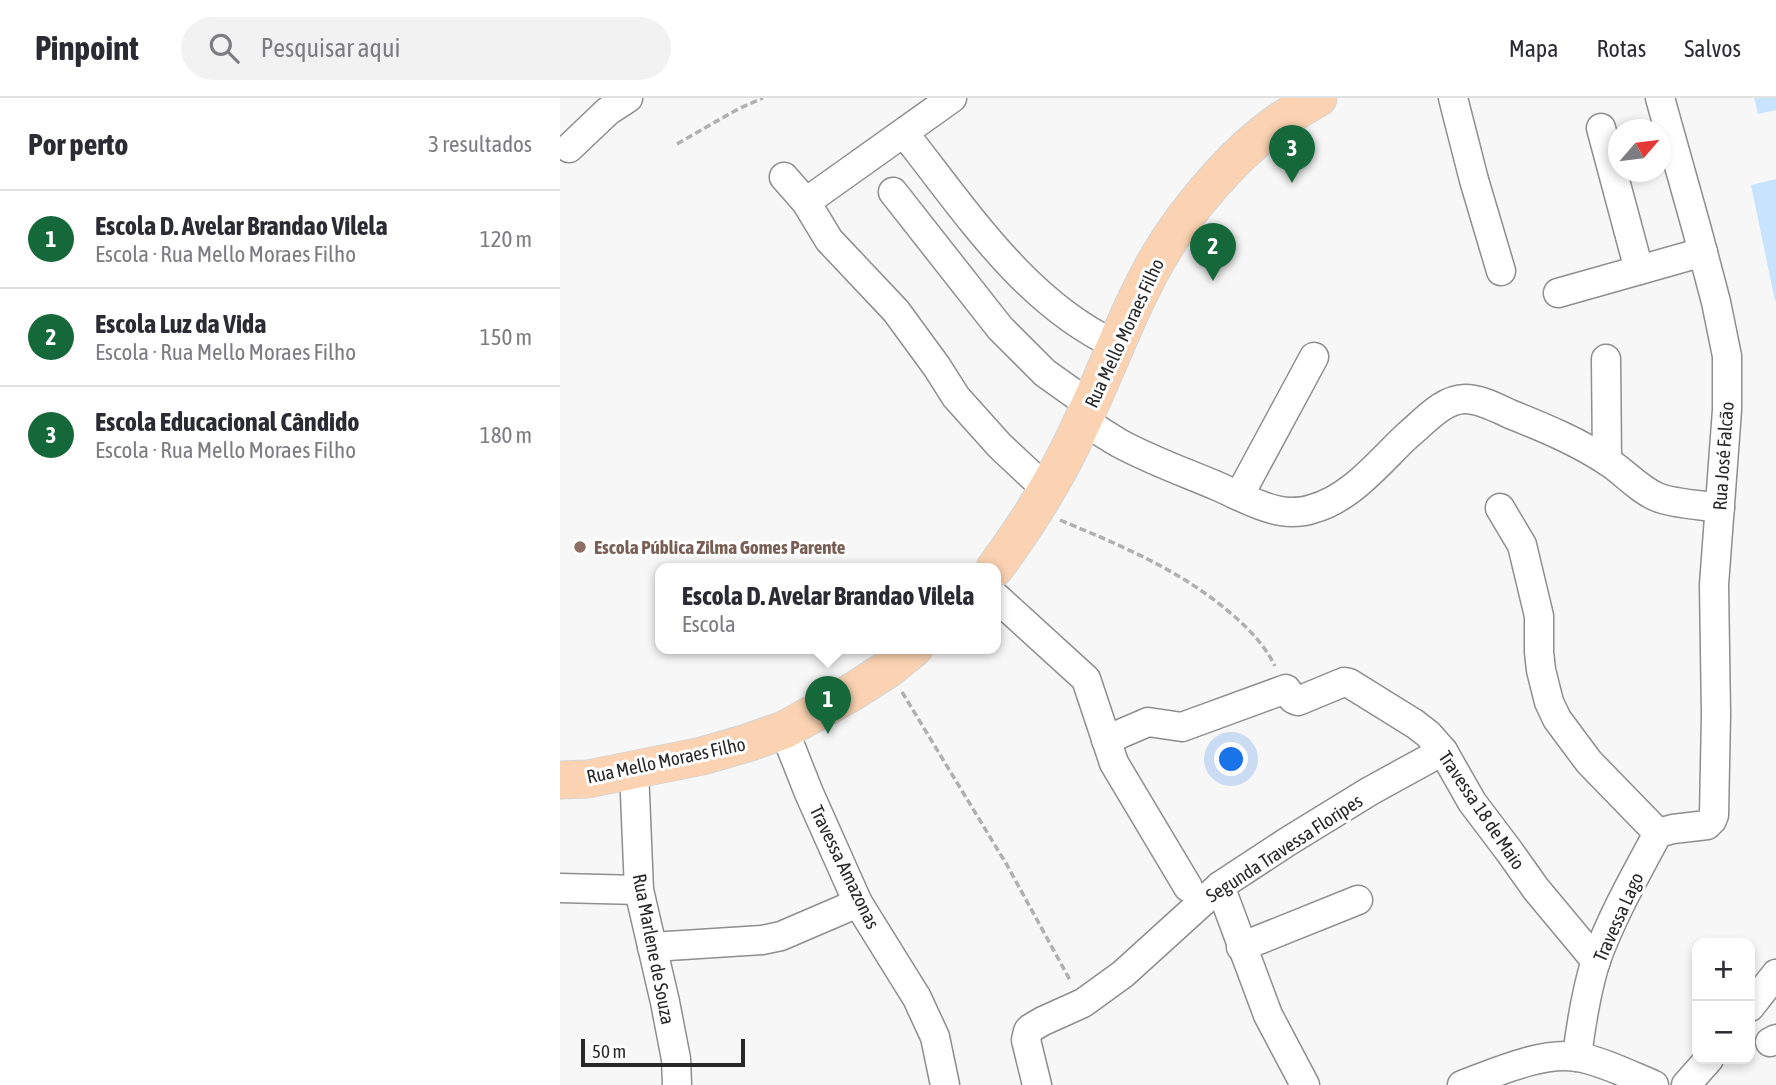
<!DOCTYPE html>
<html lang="pt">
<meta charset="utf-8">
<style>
:root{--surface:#fff;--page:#f2f2f3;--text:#2b2b33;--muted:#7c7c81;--line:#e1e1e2;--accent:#156839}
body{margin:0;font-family:"Asap Condensed",sans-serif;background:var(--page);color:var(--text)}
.controls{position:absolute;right:21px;bottom:21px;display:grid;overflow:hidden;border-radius:14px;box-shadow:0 4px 10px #0003}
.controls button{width:63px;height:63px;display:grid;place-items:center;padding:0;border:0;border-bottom:2px solid var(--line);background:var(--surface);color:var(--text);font:35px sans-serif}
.compass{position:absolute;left:1048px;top:21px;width:63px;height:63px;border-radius:50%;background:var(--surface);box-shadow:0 4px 10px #0003;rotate:62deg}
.scale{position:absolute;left:21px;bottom:18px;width:164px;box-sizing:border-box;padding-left:7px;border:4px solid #282828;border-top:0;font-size:19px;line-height:24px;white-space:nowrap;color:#282828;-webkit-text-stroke:5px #fff;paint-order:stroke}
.you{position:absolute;left:672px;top:662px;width:24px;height:24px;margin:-18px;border:5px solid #fff;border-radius:50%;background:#1a73e8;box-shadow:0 0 0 10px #1a73e833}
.badge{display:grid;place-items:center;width:46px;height:46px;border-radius:50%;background:var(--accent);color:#fff;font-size:23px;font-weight:700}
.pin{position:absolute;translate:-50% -58px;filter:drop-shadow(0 2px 4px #0008)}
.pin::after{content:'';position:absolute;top:37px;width:24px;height:21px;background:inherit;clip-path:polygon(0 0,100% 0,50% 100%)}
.popup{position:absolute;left:95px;top:465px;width:346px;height:91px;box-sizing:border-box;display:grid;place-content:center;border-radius:14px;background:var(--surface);filter:drop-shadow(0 2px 5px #0005);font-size:23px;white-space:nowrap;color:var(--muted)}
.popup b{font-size:26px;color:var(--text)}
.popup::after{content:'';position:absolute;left:50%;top:100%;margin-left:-14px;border:14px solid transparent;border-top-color:var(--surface)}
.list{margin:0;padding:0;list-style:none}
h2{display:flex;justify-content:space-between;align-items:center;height:91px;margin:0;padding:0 28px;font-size:30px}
h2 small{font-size:23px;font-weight:400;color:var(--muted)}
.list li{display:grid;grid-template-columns:46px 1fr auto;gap:21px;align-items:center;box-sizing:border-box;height:98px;padding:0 28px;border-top:2px solid var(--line)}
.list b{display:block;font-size:26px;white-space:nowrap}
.list p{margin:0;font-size:23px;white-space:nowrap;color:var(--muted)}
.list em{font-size:23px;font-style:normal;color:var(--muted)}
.icon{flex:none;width:38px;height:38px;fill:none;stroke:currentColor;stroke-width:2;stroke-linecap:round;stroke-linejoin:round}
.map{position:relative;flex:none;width:1216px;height:987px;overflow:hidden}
header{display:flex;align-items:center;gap:42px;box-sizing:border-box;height:98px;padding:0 35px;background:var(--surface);border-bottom:2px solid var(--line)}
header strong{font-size:33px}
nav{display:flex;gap:38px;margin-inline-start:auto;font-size:24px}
.search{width:490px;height:63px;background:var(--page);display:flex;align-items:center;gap:18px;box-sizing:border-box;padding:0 24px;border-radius:38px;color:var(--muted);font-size:26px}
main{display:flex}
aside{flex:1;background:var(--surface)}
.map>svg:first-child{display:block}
</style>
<header>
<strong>Pinpoint</strong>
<div class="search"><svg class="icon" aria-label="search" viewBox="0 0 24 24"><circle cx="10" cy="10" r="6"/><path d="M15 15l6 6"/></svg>Pesquisar aqui</div>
<nav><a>Mapa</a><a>Rotas</a><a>Salvos</a></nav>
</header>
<main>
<aside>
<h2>Por perto<small>3 resultados</small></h2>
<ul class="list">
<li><span class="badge">1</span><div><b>Escola D. Avelar Brandao Vilela</b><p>Escola · Rua Mello Moraes Filho</p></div><em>120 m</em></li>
<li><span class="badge">2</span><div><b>Escola Luz da Vida</b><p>Escola · Rua Mello Moraes Filho</p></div><em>150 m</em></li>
<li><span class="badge">3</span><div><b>Escola Educacional Cândido</b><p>Escola · Rua Mello Moraes Filho</p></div><em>180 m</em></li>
</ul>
</aside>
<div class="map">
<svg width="1216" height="987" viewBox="0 0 1216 987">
<rect width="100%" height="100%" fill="#f7f7f8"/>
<!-- building -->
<g fill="#c8e3fe">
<path d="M 1194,0 L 1216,0 L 1216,12 L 1198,16 Z"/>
<path d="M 1216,81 L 1216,202 L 1215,203 L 1191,87 Z"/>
</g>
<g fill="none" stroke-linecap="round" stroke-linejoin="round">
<defs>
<g id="minor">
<path d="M 893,0 L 914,82 L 941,173"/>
<path d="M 1041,30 L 1079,172"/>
<path d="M 344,35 C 405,112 465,205 556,247"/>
<path d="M 9,50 L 48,13 L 68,0"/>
<path d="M 224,79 L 246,104 L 269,142 L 336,213 L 377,269 L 396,299 L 440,348 L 487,392"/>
<path d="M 333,94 L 440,230 L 485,275 L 530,307"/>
<path d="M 246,104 L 392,0"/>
<path d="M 998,195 L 1143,154"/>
<path d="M 1046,261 L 1047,363"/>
<path d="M 523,322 C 535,330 547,338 559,345 C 590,362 624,374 657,388 C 678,397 708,414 731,414 C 738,414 747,413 752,411 C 791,401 820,363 848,337 C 864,324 883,301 905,301 C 920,301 937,310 950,316 C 985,330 1019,344 1050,365 C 1066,376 1080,392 1097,399 C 1113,406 1143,407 1160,410"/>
<path d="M 679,398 L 754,259"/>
<path d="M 940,410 L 962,447 L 979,518 L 979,554 L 981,572 L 989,604 L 997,621 L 1029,664 L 1098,735"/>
<path d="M 436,499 L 526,581 L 554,665 L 628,789"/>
<path d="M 224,632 L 249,695 L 298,805 L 357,900 L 375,939 L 385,987"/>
<path d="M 546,642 L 588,624 L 622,629 L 726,591 L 733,601 L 738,603 L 784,584 L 789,585 L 855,626 L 868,636 L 883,653 L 912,704 L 949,753 L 976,791 L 1036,863"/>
<path d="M 74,672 L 79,792 L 105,904 L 116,961 L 117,987"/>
<path d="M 660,788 L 708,917 L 745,987"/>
<path d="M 0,790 L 79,792"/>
<path d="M 92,849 L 202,842 L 221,838 L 298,805"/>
<path d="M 681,849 L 798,802"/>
<path d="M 1190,909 L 1216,876"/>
<path d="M 1210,944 L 1216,941"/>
<path d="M 1017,959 C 1021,926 1026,894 1036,862 C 1052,818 1076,776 1098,735 L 1113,731 L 1147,727 L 1152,722 L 1154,717 L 1156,617 L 1154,487 L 1167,312 L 1167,258 L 1156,204 L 1137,132 L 1100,0"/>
<path d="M 477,987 L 466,942 L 468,933 L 471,930 L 483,923 L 523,905 L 563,876 L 660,788 L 727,744 L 810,693 L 883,653"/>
<path d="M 902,987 C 934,975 983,953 1017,959 C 1040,962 1072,978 1094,987"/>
<path d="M 1126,987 L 1149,961"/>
</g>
<g id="major">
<path d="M 435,470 C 469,424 499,376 522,324 C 548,270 568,212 598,160 C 626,112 676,53 722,22 C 734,14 746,7 758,0"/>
<path d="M 0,682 L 28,681 L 142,658 L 187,645 L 224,632 L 289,596 L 328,571 L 354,550"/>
</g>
</defs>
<!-- minor casing -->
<use href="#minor" stroke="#8d8e8f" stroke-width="31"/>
<!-- major casing -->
<use href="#major" stroke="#d4d4d4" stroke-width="39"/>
<!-- path -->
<g stroke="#b0b0b1" stroke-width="3.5" stroke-dasharray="7 3.5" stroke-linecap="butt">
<path d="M 117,46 L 178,11 L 203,0"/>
<path d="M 500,422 C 564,449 621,472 674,518 C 691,533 705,548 715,568"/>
<path d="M 342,594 L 447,767 L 511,884"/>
</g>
<!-- minor -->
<use href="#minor" stroke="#fff" stroke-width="28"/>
<!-- major -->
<use href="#major" stroke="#fbd3b2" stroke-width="37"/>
</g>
<!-- markers -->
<circle fill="#8d6e63" stroke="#fff" stroke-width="2.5" cx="20" cy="449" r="7"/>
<g text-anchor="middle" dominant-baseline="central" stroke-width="6" stroke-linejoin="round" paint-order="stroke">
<!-- street labels -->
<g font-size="19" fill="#282828" stroke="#fff">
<text transform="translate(564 235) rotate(-65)">Rua Mello Moraes Filho</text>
<text transform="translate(1163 358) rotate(-86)">Rua José Falcão</text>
<text transform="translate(106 662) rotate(-12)">Rua Mello Moraes Filho</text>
<text transform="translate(922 712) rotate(56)">Travessa 18 de Maio</text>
<text transform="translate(724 750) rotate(-33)">Segunda Travessa Floripes</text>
<text transform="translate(285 769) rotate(64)">Travessa Amazonas</text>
<text transform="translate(1058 819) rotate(-66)">Travessa Lago</text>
<text transform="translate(94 851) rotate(79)">Rua Marlene de Souza</text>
</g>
<!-- education labels -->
<g font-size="19" font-weight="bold" fill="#785e54" stroke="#fff" text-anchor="start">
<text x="34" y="449">Escola Pública Zilma Gomes Parente</text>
</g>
</g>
</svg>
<div class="controls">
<button>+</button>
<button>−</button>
</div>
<svg class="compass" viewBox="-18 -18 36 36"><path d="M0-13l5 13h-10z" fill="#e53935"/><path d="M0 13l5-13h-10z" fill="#7c7c81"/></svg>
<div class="scale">50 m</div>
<div class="you"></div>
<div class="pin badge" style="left:268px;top:636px">1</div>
<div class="popup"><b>Escola D. Avelar Brandao Vilela</b>Escola</div>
<div class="pin badge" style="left:653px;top:183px">2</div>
<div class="pin badge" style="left:732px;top:85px">3</div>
</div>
</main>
